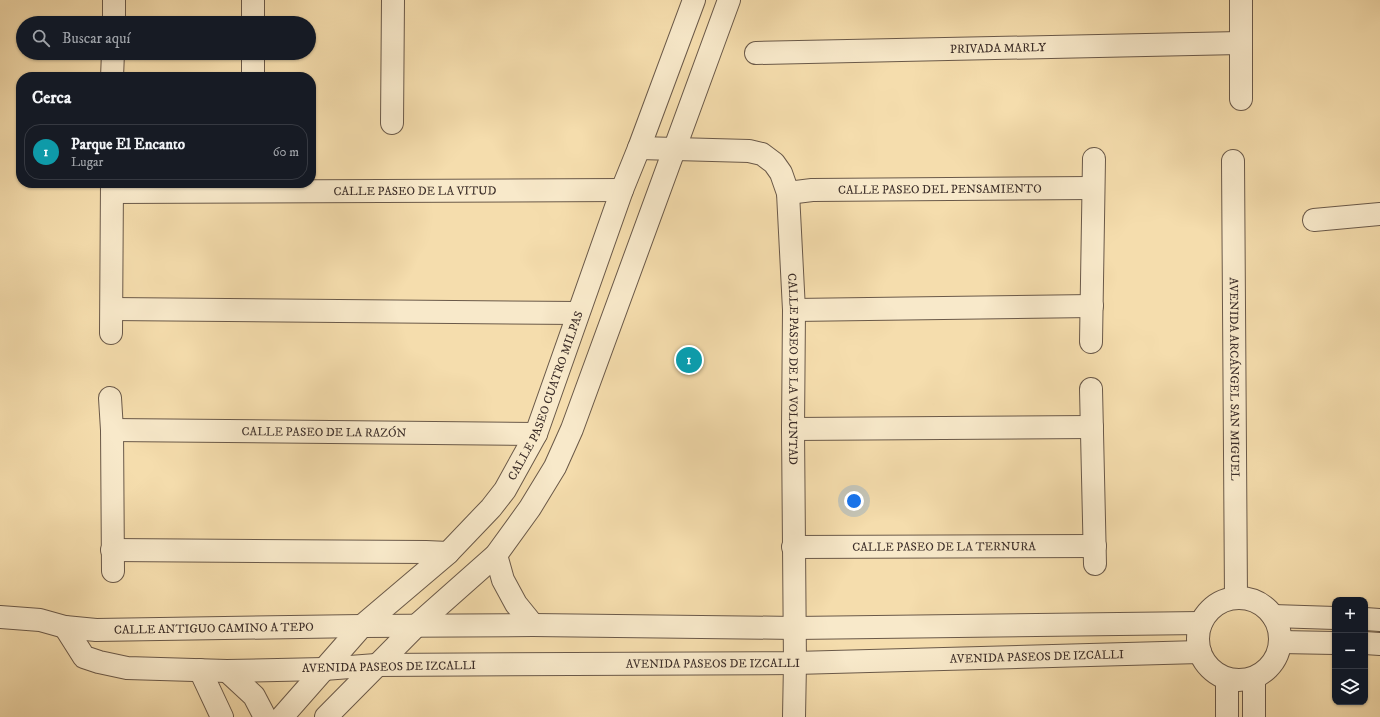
<!DOCTYPE html>
<html lang="es">
<meta charset="utf-8">
<style>
:root{--surface:#171b24;--page:#242831;--text:#f1f3f6;--muted:#9ea1a6;--line:#363941;--accent:#b45309}
body{margin:0;font-family:"IM FELL DW Pica",serif;background:var(--page);color:var(--text)}
.controls{position:absolute;right:12px;bottom:12px;display:grid;overflow:hidden;border-radius:8px;box-shadow:0 1px 3px #0004}
.controls button{width:36px;height:36px;display:grid;place-items:center;padding:0;border:0;border-bottom:1px solid var(--line);background:var(--surface);color:var(--text);font:20px sans-serif}
.you{position:absolute;left:854px;top:501px;width:14px;height:14px;margin:-10px;border:3px solid #fff;border-radius:50%;background:#1a73e8;box-shadow:0 0 0 6px #1a73e833}
.badge{display:grid;place-items:center;width:26px;height:26px;border-radius:50%;background:var(--accent);color:#fff;font-size:13px;font-weight:700}
.pin{position:absolute;translate:-50% -50%;border:2px solid #fff;box-shadow:0 1px 4px #0006}
.list{margin:0;padding:0;list-style:none}
h2{display:flex;justify-content:space-between;align-items:center;height:52px;margin:0;padding:0 16px;font-size:17px}
h2 small{font-size:13px;font-weight:400;color:var(--muted)}
.list li{display:grid;grid-template-columns:26px 1fr auto;gap:12px;align-items:center;box-sizing:border-box;height:56px;margin:0 8px 8px;padding:0 8px;border:1px solid var(--line);border-radius:16px}
.list b{display:block;font-size:15px;white-space:nowrap}
.list p{margin:0;font-size:13px;white-space:nowrap;color:var(--muted)}
.list em{font-size:13px;font-style:normal;color:var(--muted)}
.icon{flex:none;width:22px;height:22px;fill:none;stroke:currentColor;stroke-width:2;stroke-linecap:round;stroke-linejoin:round}
.map{position:relative;flex:none;width:1380px;height:717px;overflow:hidden}
.search{position:absolute;background:var(--surface);box-shadow:0 1px 3px #0004;left:16px;top:16px;width:300px;height:44px;display:flex;align-items:center;gap:10px;box-sizing:border-box;padding:0 14px;border-radius:22px;color:var(--muted);font-size:15px}
.panel{position:absolute;background:var(--surface);box-shadow:0 1px 3px #0004;left:16px;top:72px;width:300px;height:116px;border-radius:16px}
.map>svg:first-child{display:block}
</style>
<div class="map">
<svg width="1380" height="717" viewBox="0 0 1380 717">
<rect width="100%" height="100%" fill="#f5ddad"/>
<filter id="stains"><feTurbulence type="fractalNoise" baseFrequency=".005" numOctaves="4"/><feColorMatrix values="0 0 0 0 .2 0 0 0 0 .09 0 0 0 0 .02 0 0 0 .5 -.17"/></filter>
<radialGradient id="worn" r=".72"><stop offset=".6" stop-color="#630" stop-opacity="0"/><stop offset="1" stop-color="#630" stop-opacity=".3"/></radialGradient>
<g fill="none" stroke-linecap="round" stroke-linejoin="round">
<defs>
<g id="minor">
<path d="M 114,23 L 114,0"/>
<path d="M 253,23 L 253,0"/>
<path id="s1" d="M 756,53 L 1240,43"/>
<path d="M 112,77 L 113,53"/>
<path d="M 253,77 L 253,53"/>
<path d="M 1241,99 L 1241,0"/>
<path d="M 392,123 L 393,0"/>
<path id="s2" d="M 639,148 L 749,151 L 762,154 L 774,163 L 781,173 L 788,193 L 794,310 L 793,429 L 795,663 L 794,717"/>
<path id="s3" d="M 1233,161 L 1236,598"/>
<path id="s4" d="M 112,192 L 622,190"/>
<path id="s5" d="M 788,193 L 812,190 L 1092,188"/>
<path d="M 1314,220 L 1380,214"/>
<path d="M 112,309 L 578,313"/>
<path d="M 794,310 L 1092,306"/>
<path d="M 111,333 L 112,183"/>
<path d="M 1091,342 L 1094,159"/>
<path d="M 1091,389 L 1095,564"/>
<path d="M 110,398 L 112,430 L 113,571"/>
<path d="M 793,429 L 1092,427"/>
<path id="s6" d="M 112,430 L 536,434"/>
<path id="s7" d="M 793,547 L 1095,546"/>
<path d="M 112,550 L 426,552 L 448,553"/>
<path id="s8" d="M 0,617 L 40,620 L 65,627 L 96,630 L 362,626"/>
<path d="M 65,627 L 84,657 L 99,662 L 127,668 L 227,671 L 324,669"/>
<path d="M 227,671 L 254,696 L 265,717"/>
</g>
<g id="tertiary">
<path d="M 496,555 L 503,580 L 516,604 L 533,625"/>
<circle cx="1239" cy="639" r="41"/>
<path d="M 1273,616 L 1335,618"/>
<path d="M 1365,619 L 1380,620"/>
<path d="M 362,626 L 533,625 L 795,628 L 1201,623"/>
<path d="M 1280,642 L 1335,643"/>
<path d="M 1365,643 L 1380,644"/>
<path id="s9" d="M 324,669 L 376,665 L 795,663 L 1200,652"/>
<path d="M 200,670 L 222,717"/>
<path id="s10" d="M 282,717 L 362,626 L 448,553 L 491,508 L 505,490 L 536,434 L 622,190 L 639,148 L 694,0"/>
<path d="M 326,717 L 417,625 L 496,555 L 530,508 L 555,467 L 572,429 L 729,0"/>
<path d="M 1227,717 L 1227,679"/>
<path d="M 1254,717 L 1254,678"/>
</g>
</defs>
<!-- minor casing -->
<use href="#minor" stroke="#6a5949" stroke-width="24"/>
<!-- tertiary casing -->
<use href="#tertiary" stroke="#6a5949" stroke-width="24"/>
<!-- minor -->
<use href="#minor" stroke="#f8e9ca" stroke-width="22"/>
<!-- tertiary -->
<use href="#tertiary" stroke="#f8e9ca" stroke-width="22"/>
</g>
<g text-anchor="middle" dominant-baseline="central" stroke-width="4" stroke-linejoin="round" paint-order="stroke">
<!-- street labels -->
<g font-size="12" fill="#3b2d28" stroke="#f8e9ca">
<text stroke="none"><textPath href="#s1" startOffset="242">PRIVADA MARLY</textPath></text>
<text stroke="none"><textPath href="#s5" startOffset="152">CALLE PASEO DEL PENSAMIENTO</textPath></text>
<text stroke="none"><textPath href="#s4" startOffset="303">CALLE PASEO DE LA VITUD</textPath></text>
<text stroke="none"><textPath href="#s2" startOffset="348">CALLE PASEO DE LA VOLUNTAD</textPath></text>
<text stroke="none"><textPath href="#s3" startOffset="218">AVENIDA ARCÁNGEL SAN MIGUEL</textPath></text>
<text stroke="none"><textPath href="#s10" startOffset="422">CALLE PASEO CUATRO MILPAS</textPath></text>
<text stroke="none"><textPath href="#s6" startOffset="212">CALLE PASEO DE LA RAZÓN</textPath></text>
<text stroke="none"><textPath href="#s7" startOffset="151">CALLE PASEO DE LA TERNURA</textPath></text>
<text stroke="none"><textPath href="#s8" startOffset="215">CALLE ANTIGUO CAMINO A TEPO</textPath></text>
<text stroke="none"><textPath href="#s9" startOffset="713">AVENIDA PASEOS DE IZCALLI</textPath></text>
<text stroke="none"><textPath href="#s9" startOffset="389">AVENIDA PASEOS DE IZCALLI</textPath></text>
<text transform="translate(389 667) rotate(-1)">AVENIDA PASEOS DE IZCALLI</text>
</g>
</g>
<rect width="100%" height="100%" filter="url(#stains)"/>
<rect width="100%" height="100%" fill="url(#worn)"/>
</svg>
<div class="controls">
<button>+</button>
<button>−</button>
<button><svg class="icon" aria-label="layers" viewBox="0 0 24 24"><path d="M12 4l9 5-9 5-9-5zM3 14l9 5 9-5"/></svg></button>
</div>
<div class="you"></div>
<div class="pin badge" style="left:689px;top:360px;background:#0f9aa8">1</div>
<div class="search"><svg class="icon" aria-label="search" viewBox="0 0 24 24"><circle cx="10" cy="10" r="6"/><path d="M15 15l6 6"/></svg>Buscar aquí</div>
<section class="panel">
<h2>Cerca<small></small></h2>
<ul class="list">
<li><span class="badge" style="background:#0f9aa8">1</span><div><b>Parque El Encanto</b><p>Lugar</p></div><em>60 m</em></li>
</ul>
</section>
</div>
